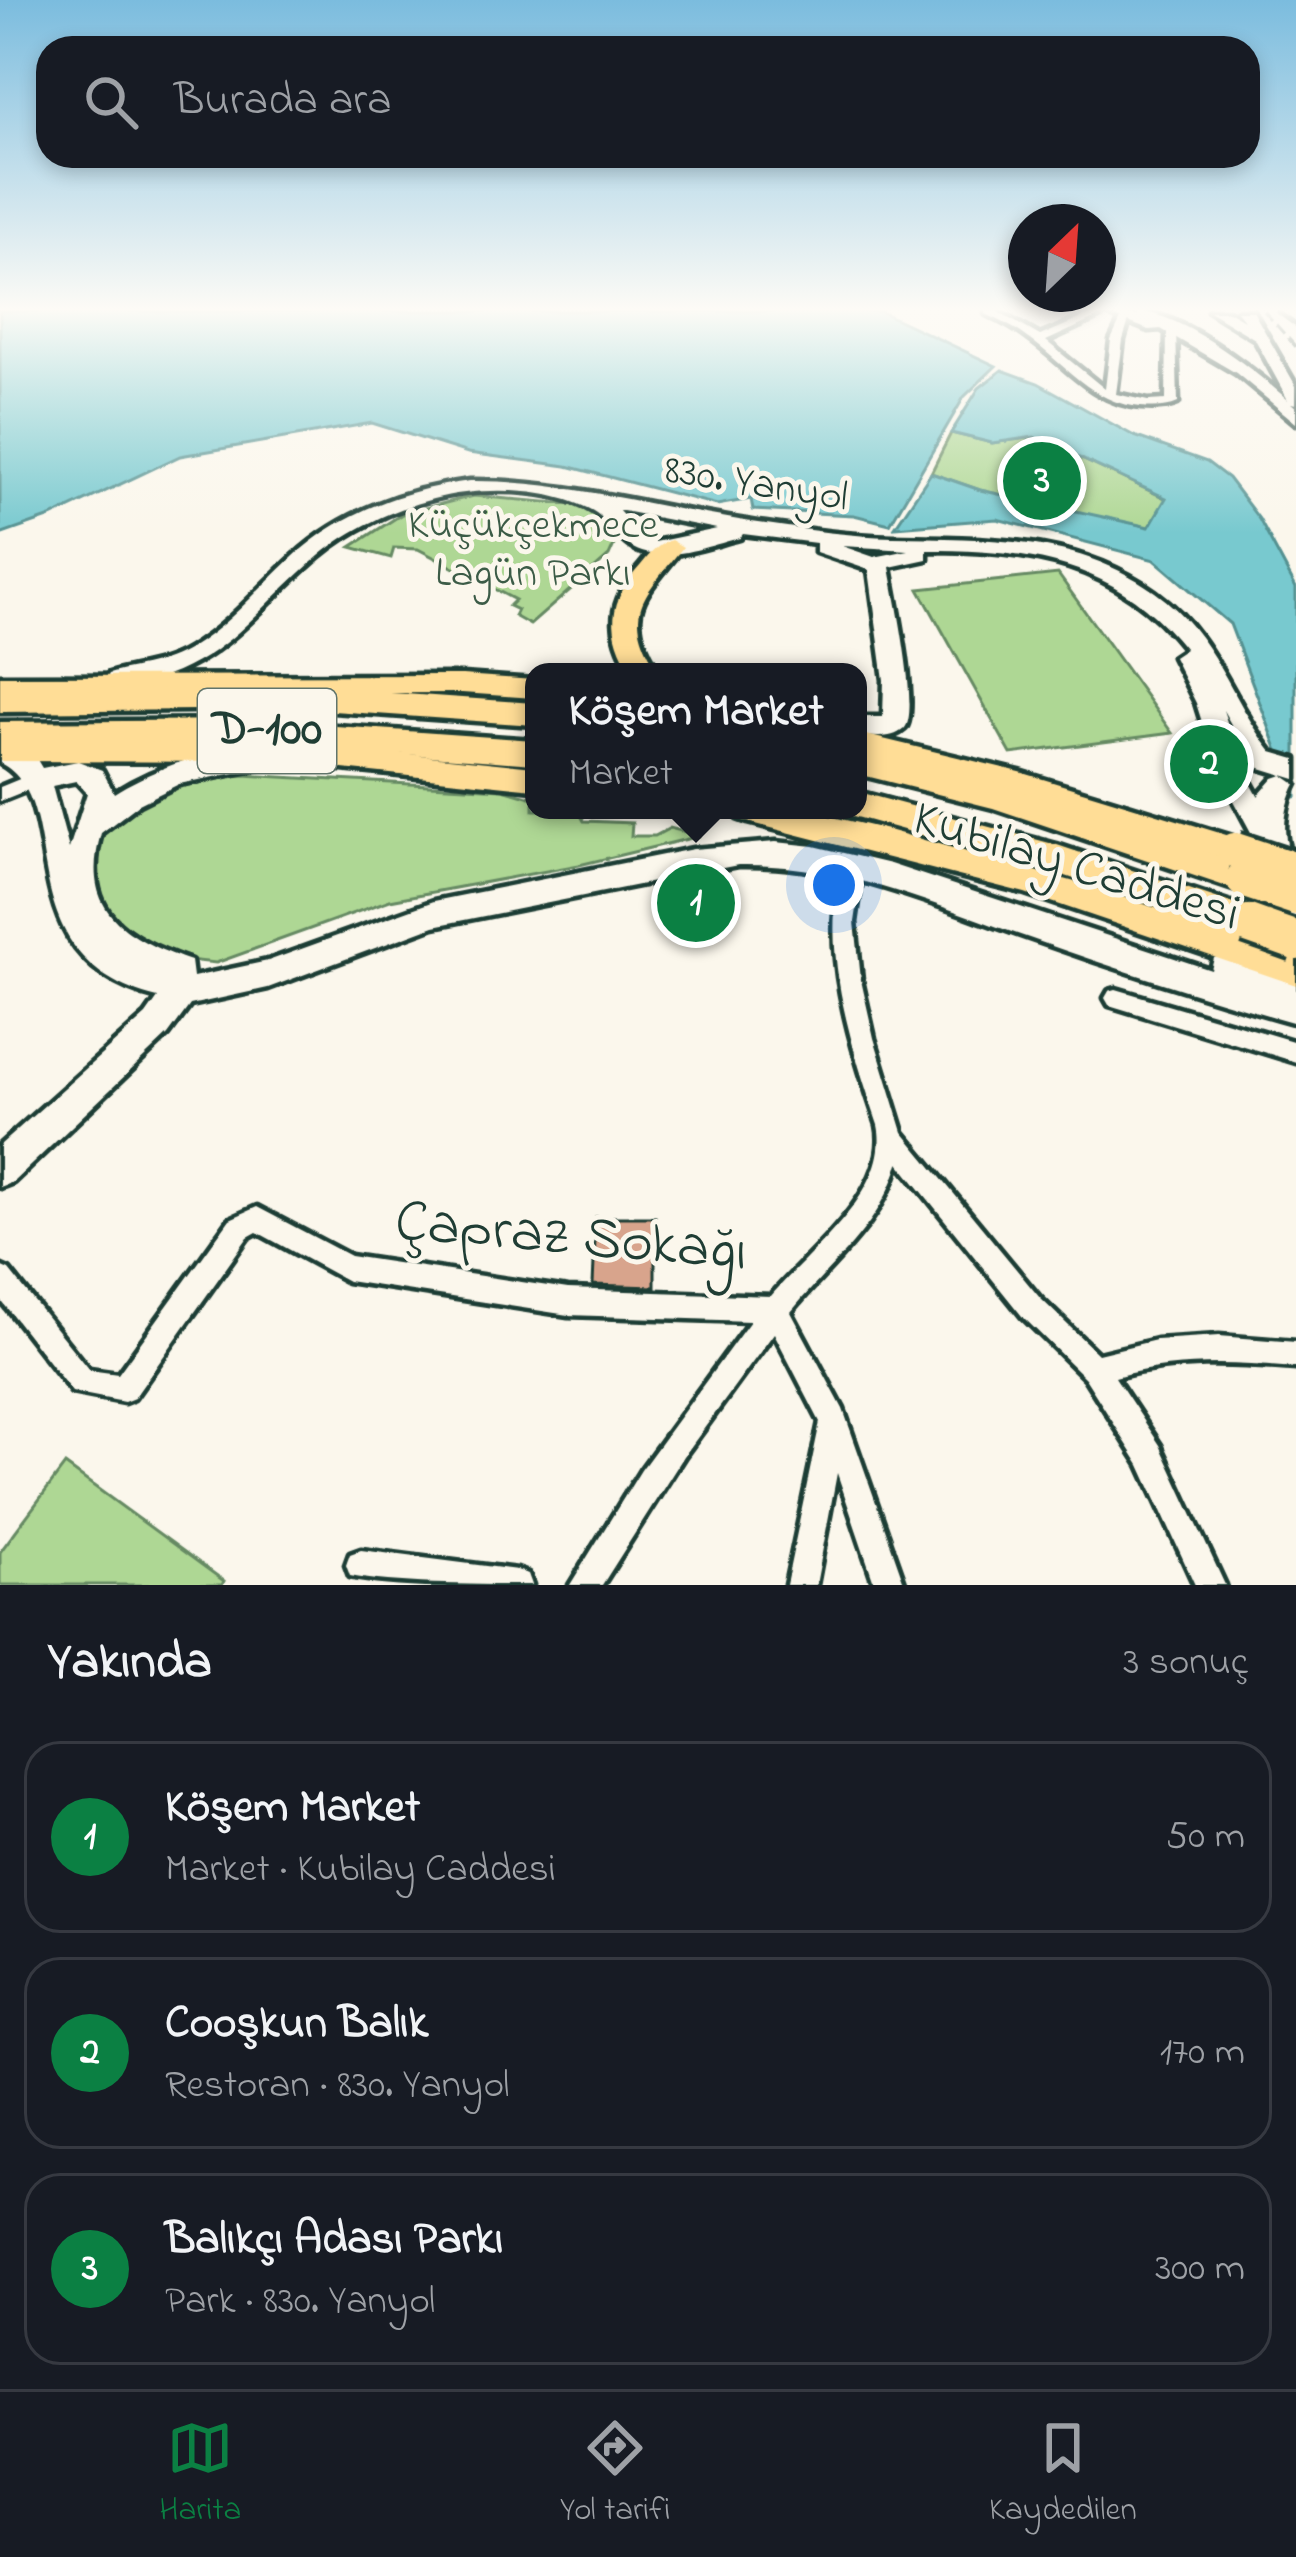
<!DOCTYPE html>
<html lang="tr">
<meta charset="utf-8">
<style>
:root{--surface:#171b24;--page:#242831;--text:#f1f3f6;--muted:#9ea1a6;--line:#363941;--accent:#0b8043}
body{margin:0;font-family:"Indie Flower",sans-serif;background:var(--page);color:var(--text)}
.compass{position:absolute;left:1008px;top:204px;width:108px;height:108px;border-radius:50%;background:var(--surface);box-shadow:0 6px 18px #0003;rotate:25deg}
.you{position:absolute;left:834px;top:885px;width:42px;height:42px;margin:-30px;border:9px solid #fff;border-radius:50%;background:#1a73e8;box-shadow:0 0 0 18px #1a73e833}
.badge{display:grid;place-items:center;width:78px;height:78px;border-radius:50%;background:var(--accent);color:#fff;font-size:39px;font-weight:700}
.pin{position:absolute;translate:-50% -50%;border:6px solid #fff;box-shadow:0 3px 12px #0006}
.popup{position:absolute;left:525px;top:663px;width:342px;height:156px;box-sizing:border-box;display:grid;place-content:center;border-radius:24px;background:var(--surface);filter:drop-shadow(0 3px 9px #0005);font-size:39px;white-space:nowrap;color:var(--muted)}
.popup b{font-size:45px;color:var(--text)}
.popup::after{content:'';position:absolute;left:50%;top:100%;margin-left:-24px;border:24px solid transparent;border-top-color:var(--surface)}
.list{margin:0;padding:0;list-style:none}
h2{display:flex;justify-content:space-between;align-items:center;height:156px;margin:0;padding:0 48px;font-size:51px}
h2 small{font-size:39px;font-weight:400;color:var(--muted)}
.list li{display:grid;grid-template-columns:78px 1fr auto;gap:36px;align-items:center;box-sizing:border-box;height:192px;margin:0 24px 24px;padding:0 24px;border:3px solid var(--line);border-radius:36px}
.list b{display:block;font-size:45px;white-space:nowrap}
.list p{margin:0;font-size:39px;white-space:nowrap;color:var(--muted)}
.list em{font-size:39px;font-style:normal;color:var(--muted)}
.icon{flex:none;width:66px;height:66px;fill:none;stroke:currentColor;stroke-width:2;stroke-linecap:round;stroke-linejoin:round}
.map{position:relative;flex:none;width:1296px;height:1585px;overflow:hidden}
.search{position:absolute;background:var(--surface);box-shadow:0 6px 18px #0003;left:36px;right:36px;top:36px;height:132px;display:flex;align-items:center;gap:30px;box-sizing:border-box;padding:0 42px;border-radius:36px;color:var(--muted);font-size:45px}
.sheet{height:804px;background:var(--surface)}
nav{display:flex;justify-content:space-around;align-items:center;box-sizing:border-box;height:168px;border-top:3px solid var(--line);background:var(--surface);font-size:33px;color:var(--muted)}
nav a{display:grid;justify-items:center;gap:6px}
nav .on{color:var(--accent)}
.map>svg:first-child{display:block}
</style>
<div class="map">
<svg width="1296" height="1585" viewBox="0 0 1296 1585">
<rect width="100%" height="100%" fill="#fbf7ec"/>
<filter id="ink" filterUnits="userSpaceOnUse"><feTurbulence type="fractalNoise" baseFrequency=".00833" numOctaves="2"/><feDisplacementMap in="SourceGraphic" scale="24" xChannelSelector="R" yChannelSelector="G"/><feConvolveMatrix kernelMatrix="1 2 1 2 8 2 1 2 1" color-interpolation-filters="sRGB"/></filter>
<g filter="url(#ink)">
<!-- green -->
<g fill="#aed794" stroke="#668a64" stroke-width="3">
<path d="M 951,433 L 992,443 L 1034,437 L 1167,499 L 1148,528 L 980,490 L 931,473 Z"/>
<path d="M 473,496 L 580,505 C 596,510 613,519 618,536 L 609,556 L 530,625 L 514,616 L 517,610 L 509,606 L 515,600 L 418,549 L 394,548 L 391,558 L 351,547 L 402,514 Z"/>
<path d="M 1058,574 L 1172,733 L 1011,754 L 919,589 Z"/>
<path d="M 243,775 L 503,789 L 534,798 L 534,810 L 578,810 L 584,821 L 632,823 L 631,836 L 655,836 L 670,828 L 700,836 L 579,865 L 390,900 L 216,963 L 150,956 L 107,928 L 91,882 L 94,846 L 112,822 L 133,801 L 192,777 Z"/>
<path d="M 65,1465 L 224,1581 L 222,1585 L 0,1585 L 0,1552 Z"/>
</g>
<!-- water -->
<g fill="#78c9cf" stroke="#549191" stroke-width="3">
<path d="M 0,311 L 879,311 L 996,366 L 964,397 L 890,524 L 854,515 L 753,510 L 751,499 L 717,505 L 567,466 L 468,453 L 372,423 L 180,456 L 51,517 L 0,535 Z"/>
<path d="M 1002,370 L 1038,383 L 1134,436 L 1207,462 L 1228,478 L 1259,519 L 1296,588 L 1296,798 L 1230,624 L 1155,560 L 997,519 L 895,527 L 931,473 L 980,490 L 1149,527 L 1166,498 L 1034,437 L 992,443 L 951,433 L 979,388 Z"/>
</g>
<!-- building -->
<path fill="#d8a48c" stroke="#1f3d34" stroke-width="3" d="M 596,1217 L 655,1217 L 655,1287 L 593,1285 Z"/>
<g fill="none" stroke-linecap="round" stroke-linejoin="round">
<defs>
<g id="street">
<path d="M 986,311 L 996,311 L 1040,336 L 1099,311 L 1112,311 L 1046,341 L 1105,389 L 1111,340 L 1122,317 L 1130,317 L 1123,340 L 1116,394 L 1148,401 L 1166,400 L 1167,332 L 1176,330 L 1178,403 C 1167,408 1154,408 1141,407 C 1091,403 1066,364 1028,338 C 1015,328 1001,321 986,314 Z"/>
<path d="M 39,771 L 45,773 L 48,778 L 45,783 L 0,801 L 0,787 Z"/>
<path d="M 853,859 L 860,862 L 863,867 L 855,922 L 861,980 L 874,1038 L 903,1132 L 1040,1298 L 1098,1354 L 1156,1340 L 1219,1336 L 1296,1342 L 1296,1368 C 1231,1363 1178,1360 1115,1377 L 1160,1445 L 1225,1585 L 1195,1585 L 1140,1465 L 1085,1378 L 1022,1316 L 899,1163 C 881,1226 830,1264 791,1312 L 843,1409 L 905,1585 L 875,1585 L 837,1473 L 816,1585 L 786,1585 L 820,1422 L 774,1333 L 684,1456 L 602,1585 L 570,1585 L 641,1470 L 750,1321 L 568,1315 L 347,1281 L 257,1232 L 248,1237 L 134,1398 L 124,1402 L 72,1392 L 0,1299 L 0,1266 L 9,1270 L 89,1370 L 118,1374 L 230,1219 L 257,1207 L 350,1256 L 568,1289 L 771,1296 C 808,1252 892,1190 878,1125 C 853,1051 815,938 846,862 Z"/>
<path d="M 1116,989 L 1296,1042 L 1296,1062 L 1109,1005 L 1105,998 L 1109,991 Z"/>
<path d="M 361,1550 L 517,1570 L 528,1574 L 532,1585 C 482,1585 395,1585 350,1576 L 346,1565 L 350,1554 Z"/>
</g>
<g id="secondary">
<path d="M 1100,311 L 1138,316 L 1133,311 C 1180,311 1253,369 1288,400 L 1255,339 L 1209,311 L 1228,311 L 1244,320 L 1237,311 L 1253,311 L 1296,386 L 1296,404 L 1291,403 L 1296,407 L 1296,423 L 1236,373 L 1161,329 L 1149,330 Z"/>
<path d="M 1281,311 L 1296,311 L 1296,322 Z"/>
<path d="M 470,481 C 570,480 668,511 766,524 C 808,530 851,536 893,537 C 985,539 1076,535 1155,592 C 1217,637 1229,697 1272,752 L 1296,759 L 1296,779 L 1254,766 L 1223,710 L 1242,767 L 1258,796 L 1274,778 L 1283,775 L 1296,784 C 1286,803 1280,833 1291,854 L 1287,862 L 1267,862 L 1216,767 L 1196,703 L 1173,657 L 1185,649 C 1117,562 1030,550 927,550 L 927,559 L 890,567 C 894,592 921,714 904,729 C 892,740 873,737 858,735 L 858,717 L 883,717 L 884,680 L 869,570 L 816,552 L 816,543 L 743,534 L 740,538 C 711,545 671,561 642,552 C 620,545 612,522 593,511 C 552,487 480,486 433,499 C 393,509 351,529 319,556 C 248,616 219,674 118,688 L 106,680 L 109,674 C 137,666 163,665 189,649 C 229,625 259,588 293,557 C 341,512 406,489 470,481 ZM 618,510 L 717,529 L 655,542 L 638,532 ZM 842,546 L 909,550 L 874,557 Z"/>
<path d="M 0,742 L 36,758 L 42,768 L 78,761 L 102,770 L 114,793 C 150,770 228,739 270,752 L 274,759 L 270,766 L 179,784 L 139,804 L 101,833 C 79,912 126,938 191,961 L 193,977 L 268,961 L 434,901 L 693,849 L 776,842 L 814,846 L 890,864 L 1211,970 L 1214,958 C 1237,950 1271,968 1296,969 L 1296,1023 C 1207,998 1119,970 1032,939 C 934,905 843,863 738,865 L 434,926 L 268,988 L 190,1005 L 168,1035 L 13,1182 L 0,1187 L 0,1145 L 146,1015 L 158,998 C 0,958 76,803 0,763 ZM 76,781 L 87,793 L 69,849 L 52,786 Z"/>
</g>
<g id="primary">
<path d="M 671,540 L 683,547 C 644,598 620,609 659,672 L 632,672 C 606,631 608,601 641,565 C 650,554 658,544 671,540 Z"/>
<path d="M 462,675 L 534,680 L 534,698 L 462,693 L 0,694 L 0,676 Z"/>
<path d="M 858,733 L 1020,772 L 1246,841 L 1251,850 L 1246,859 L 1235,862 L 1019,794 L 858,753 Z"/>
<path d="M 0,739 L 275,740 L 534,767 L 534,789 L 275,762 L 0,761 Z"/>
<path d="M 733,810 L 803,810 L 888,830 L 1093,887 L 1296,955 L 1296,985 L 1025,893 L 748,822 L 737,818 Z"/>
</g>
<g id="highway">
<path d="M 304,687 L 534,703 L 534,725 L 304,709 L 0,712 L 0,690 Z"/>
<path d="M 251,720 L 534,740 L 534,764 L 251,742 L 0,744 L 0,722 Z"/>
<path d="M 858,750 L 996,783 L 1258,869 L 1263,879 L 1258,889 L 1245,893 L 993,808 L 858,774 Z"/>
<path d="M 858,792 L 1057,845 L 1261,913 L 1266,924 L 1261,935 L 1248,939 L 1054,872 L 846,814 L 844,810 L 858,810 Z"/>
</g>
</defs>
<!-- street casing -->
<use href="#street" stroke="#1f3d34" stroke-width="9"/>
<!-- secondary casing -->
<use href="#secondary" stroke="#1f3d34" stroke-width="9"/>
<!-- primary casing -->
<use href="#primary" stroke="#1f3d34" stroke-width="9"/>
<!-- highway casing -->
<use href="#highway" stroke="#1f3d34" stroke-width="9"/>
<!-- street -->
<use href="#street" fill="#fbf7ec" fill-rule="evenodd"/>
<!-- secondary -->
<use href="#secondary" fill="#fbf7ec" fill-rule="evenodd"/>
<!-- primary -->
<use href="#primary" fill="#ffdd96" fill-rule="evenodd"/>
<!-- highway -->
<use href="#highway" fill="#ffdd96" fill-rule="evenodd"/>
<!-- rail -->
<path stroke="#1f3d34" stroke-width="3" stroke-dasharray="12 6" stroke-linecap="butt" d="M 1264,311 L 1296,347"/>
<defs>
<path id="primary-bridge" d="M 1235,850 L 1296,870"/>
<g id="highway-bridge">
<path d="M 1245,879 L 1296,896"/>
<path d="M 1248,924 L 1296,941"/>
</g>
</defs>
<!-- primary-bridge casing -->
<use href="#primary-bridge" stroke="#1f3d34" stroke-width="44" stroke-linecap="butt"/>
<!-- highway-bridge casing -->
<use href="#highway-bridge" stroke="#1f3d34" stroke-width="46" stroke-linecap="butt"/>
<!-- primary-bridge -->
<use href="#primary-bridge" stroke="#ffdd96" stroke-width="34"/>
<!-- highway-bridge -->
<use href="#highway-bridge" stroke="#ffdd96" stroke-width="38"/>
</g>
</g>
<!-- sky -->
<linearGradient id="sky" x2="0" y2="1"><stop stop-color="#7bbcde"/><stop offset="0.58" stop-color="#fdfbf6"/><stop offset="1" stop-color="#fdfbf6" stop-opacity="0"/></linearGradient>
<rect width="1296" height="533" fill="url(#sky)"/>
<g text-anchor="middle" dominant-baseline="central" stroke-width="10" stroke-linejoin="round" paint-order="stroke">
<!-- far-street labels -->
<g font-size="42" fill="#1f3d34" stroke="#fbf7ec">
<text transform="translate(756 485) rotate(9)">830. Yanyol</text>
</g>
<!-- far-park labels -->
<g font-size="42" fill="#3c5c47" stroke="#fbf7ec">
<text x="533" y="526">Küçükçekmece<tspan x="533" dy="48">Lagün Parkı</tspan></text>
</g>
<!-- shield labels -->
<rect fill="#fbf7ec" stroke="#61756b" stroke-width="3" x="198" y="689" width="138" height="84" rx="9"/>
<g font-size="48" font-weight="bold" fill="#1f3d34">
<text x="267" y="731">D-100</text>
</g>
<!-- street labels -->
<g font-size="51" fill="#1f3d34" stroke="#fbf7ec">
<text transform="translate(1076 868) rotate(17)">Kubilay Caddesi</text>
</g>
<!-- near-street labels -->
<g font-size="60" fill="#1f3d34" stroke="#fbf7ec">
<text transform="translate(571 1239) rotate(5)">Çapraz Sokağı</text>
</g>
</g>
</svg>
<svg class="compass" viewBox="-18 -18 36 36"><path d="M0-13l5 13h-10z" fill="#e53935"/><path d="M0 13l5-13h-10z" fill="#9ea1a6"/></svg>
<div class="you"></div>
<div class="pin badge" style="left:696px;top:903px">1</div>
<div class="popup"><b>Köşem Market</b>Market</div>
<div class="pin badge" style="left:1209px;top:764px">2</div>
<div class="pin badge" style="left:1042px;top:481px">3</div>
<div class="search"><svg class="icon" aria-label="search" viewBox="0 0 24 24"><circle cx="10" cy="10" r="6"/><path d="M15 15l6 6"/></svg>Burada ara</div>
</div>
<section class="sheet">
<h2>Yakında<small>3 sonuç</small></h2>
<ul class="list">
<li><span class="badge">1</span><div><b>Köşem Market</b><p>Market · Kubilay Caddesi</p></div><em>50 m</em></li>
<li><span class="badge">2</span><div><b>Cooşkun Balık</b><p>Restoran · 830. Yanyol</p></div><em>170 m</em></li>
<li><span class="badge">3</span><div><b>Balıkçı Adası Parkı</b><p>Park · 830. Yanyol</p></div><em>300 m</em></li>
</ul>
</section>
<nav>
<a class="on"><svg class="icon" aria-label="map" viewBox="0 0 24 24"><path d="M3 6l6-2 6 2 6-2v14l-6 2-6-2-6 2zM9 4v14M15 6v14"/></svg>Harita</a>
<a><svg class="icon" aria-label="directions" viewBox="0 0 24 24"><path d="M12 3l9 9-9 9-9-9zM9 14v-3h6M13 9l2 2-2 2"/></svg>Yol tarifi</a>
<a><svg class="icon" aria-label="saved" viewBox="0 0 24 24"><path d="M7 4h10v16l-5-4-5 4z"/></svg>Kaydedilen</a>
</nav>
